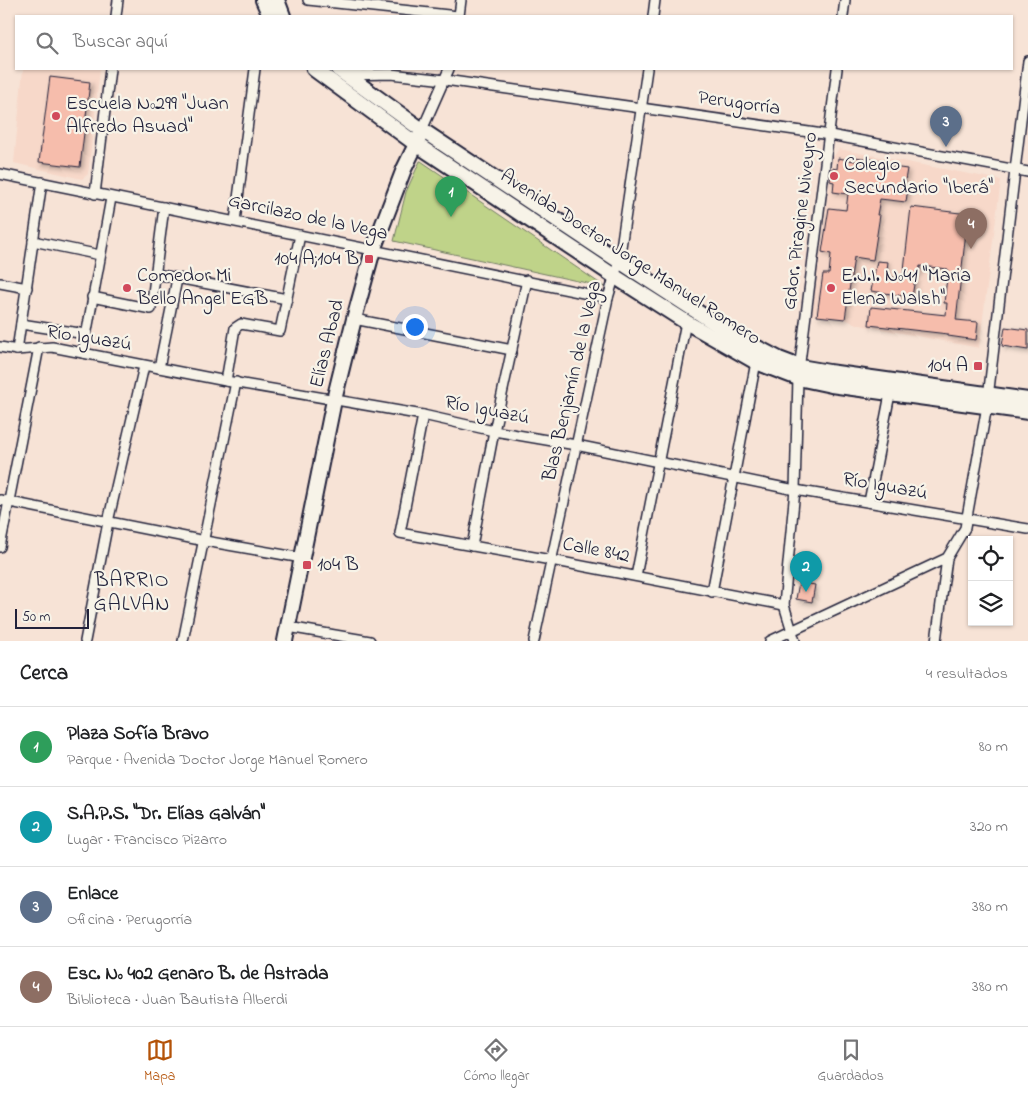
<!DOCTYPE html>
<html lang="es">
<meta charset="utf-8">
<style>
:root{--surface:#fff;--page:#f2f2f2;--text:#202124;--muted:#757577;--line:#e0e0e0;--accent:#b45309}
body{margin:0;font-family:"Indie Flower",sans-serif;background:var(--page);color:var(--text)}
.controls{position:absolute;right:15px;bottom:15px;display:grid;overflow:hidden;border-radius:0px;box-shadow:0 1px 4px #0004}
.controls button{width:45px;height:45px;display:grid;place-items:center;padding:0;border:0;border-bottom:1px solid var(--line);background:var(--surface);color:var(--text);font:25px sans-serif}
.scale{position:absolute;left:15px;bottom:12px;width:74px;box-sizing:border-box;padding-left:5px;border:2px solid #22223b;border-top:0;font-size:14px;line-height:18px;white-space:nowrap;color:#22223b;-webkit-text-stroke:4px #f7f3e8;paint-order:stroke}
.you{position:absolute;left:414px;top:326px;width:18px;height:18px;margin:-12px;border:4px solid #fff;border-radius:50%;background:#1a73e8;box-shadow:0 0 0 8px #1a73e833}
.badge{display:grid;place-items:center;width:32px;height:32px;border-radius:50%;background:var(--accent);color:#fff;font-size:16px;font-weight:700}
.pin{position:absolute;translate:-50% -41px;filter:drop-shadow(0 1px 2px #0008)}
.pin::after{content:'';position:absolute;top:26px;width:18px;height:15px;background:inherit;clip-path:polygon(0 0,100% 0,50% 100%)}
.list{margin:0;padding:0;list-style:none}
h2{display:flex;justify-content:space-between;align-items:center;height:65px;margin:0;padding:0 20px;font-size:21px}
h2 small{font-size:16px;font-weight:400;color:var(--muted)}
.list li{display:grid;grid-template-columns:32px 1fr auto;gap:15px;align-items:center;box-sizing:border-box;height:80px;padding:0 20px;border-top:1px solid var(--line)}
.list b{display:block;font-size:19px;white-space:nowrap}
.list p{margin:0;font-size:16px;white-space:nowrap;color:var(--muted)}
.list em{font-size:16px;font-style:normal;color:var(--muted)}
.icon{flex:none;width:28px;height:28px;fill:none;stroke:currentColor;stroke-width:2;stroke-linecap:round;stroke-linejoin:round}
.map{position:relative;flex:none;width:1028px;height:641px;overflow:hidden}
.search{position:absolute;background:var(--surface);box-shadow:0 1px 4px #0004;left:15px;right:15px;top:15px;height:55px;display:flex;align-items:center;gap:12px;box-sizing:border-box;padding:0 18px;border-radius:0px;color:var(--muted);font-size:19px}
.sheet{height:385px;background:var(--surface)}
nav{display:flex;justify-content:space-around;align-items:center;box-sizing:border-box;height:70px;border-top:1px solid var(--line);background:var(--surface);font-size:14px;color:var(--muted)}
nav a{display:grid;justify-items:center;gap:2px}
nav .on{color:var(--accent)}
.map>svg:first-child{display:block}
</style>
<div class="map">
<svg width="1028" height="641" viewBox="0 0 1028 641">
<defs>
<filter id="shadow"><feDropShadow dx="2.5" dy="2.5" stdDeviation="2.5" flood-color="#0004"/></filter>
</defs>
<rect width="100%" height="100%" fill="#f7e3d6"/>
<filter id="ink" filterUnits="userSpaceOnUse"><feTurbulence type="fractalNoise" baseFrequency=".02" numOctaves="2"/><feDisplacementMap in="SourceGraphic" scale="10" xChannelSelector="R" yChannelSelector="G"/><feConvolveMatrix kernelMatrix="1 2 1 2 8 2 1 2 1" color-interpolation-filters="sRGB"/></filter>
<g filter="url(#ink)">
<!-- built -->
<g fill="#f7d8c9">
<path d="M 23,69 L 100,69 L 88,174 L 82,179 L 14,163 Z"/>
<path d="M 839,149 L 1001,180 L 979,348 L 855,324 L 845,319 L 812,315 L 833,157 Z"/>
</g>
<!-- green -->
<path fill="#bfd389" stroke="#707a62" d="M 420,161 L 421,161 L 605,287 L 394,241 L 406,192 Z"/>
<!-- building -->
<g fill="#f6bdac" stroke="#22223b" filter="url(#shadow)">
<path d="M 50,77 L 90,82 L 80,167 L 39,162 Z"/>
<path d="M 855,157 L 885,161 L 885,166 L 907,169 L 904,186 L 908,187 L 906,202 L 880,199 L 877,215 L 880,215 L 873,260 L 854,257 L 845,319 L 817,316 L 823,274 L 829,274 L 831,254 L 822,252 L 829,208 L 846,210 L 848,194 L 833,192 L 834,182 L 830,181 L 832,168 L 837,169 L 838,158 L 855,161 Z"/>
<path d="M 911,207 L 968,214 L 956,320 L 978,322 L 976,340 L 948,336 L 948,334 L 869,325 L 871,307 L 946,315 L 947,303 L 944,303 L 948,269 L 920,266 L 919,273 L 916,272 L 912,297 L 871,291 L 877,261 L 888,262 L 886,276 L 903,279 Z"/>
<path d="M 1005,327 L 1028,330 L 1028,350 L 1002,346 Z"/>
<path d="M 799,582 L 815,585 L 812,602 L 796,599 Z"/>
</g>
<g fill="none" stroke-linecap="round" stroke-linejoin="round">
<defs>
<g id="street">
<path d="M 308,0 L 458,16"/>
<path d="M 116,16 L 118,0"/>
<path d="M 459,16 L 461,0"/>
<path d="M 653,16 L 655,0"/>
<path d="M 843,16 L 845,0"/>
<path d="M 347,75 L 391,74 L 445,80 L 830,135 L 1028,172"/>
<path d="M 422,130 L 449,69"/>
<path d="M 0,174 L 608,298"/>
<path d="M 95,194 L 110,69"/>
<path d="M 235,221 L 255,69"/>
<path d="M 33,241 L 100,255"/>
<path d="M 156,274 L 287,299"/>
<path d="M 0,283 L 27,288"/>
<path d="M 92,297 L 151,309 L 164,207"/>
<path d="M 354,319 L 512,350"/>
<path d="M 21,324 L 86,334"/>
<path d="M 0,347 L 17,350 L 52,347 L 226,381 L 423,415 L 494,431 L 576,445 L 795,490 L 1028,529"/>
<path d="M 17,350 L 42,182"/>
<path d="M 83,353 L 111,198"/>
<path d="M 159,368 L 177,279"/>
<path d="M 226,381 L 235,328 L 241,324 L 280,331 L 300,235"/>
<path d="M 423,415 L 400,533 L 551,560 L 784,605"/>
<path d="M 0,500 L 205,541 L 302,558"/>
<path d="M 869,502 L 890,394"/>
<path d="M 472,546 L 494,431 L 527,280"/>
<path d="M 0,547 L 39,347"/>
<path d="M 636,576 L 686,322"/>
<path d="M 712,592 L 756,362"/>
<path d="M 288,627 L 370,641"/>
<path d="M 85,641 L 108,522 L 144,366"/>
<path d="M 183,641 L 236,382"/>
<path d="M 534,641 L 608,298 L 619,261 L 647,69"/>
<path d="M 770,641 L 947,558 L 965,528 L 987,406 L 1028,61"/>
<path d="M 795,641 L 784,605 L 795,490 L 798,378 L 837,69"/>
<path d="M 936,641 L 947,558"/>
</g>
<g id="secondary">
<path d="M 263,0 L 270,16"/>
<path d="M 277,0 L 283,16"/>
<path d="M 314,69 L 416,144 L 614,276 L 686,322 L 756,362 L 798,378 L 831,385 L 1028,412"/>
<path d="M 338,69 L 422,130 L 619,261 L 733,335 L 779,359 L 800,367 L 829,372 L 1028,400"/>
<path d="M 285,641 L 334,400 L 354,319 L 373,250 L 404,169 L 420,136"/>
</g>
</defs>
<!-- street casing -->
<use href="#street" stroke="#22223b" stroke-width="12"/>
<!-- secondary casing -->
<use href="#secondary" stroke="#22223b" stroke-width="18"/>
<!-- street -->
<use href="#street" stroke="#f7f3e8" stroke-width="9"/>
<!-- secondary -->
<use href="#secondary" stroke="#f7f3e8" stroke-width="14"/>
</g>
</g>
<!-- markers -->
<g fill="#d1495b" stroke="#f7f3e8" stroke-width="2">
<circle cx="56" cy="116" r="5"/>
<circle cx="834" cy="176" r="5"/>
<rect x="364" y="254" width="10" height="10" rx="2.5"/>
<circle cx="127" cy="288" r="5"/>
<circle cx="831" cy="288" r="5"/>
<rect x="973" y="361" width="10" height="10" rx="2.5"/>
<rect x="302" y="560" width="10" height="10" rx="2.5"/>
</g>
<g text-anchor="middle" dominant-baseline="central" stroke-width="4.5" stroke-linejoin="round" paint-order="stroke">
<!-- poi labels -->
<g font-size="20" fill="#22223b" stroke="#f7f3e8" text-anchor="start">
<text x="66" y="104">Escuela Nº299 "Juan<tspan x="66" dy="23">Alfredo Asuad"</tspan></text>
<text x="844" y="165">Colegio<tspan x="844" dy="23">Secundario "Iberá"</tspan></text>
<text x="359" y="259" text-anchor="end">104 A;104 B</text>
<text x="137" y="276">Comedor Mi<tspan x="137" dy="23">Bello Angel EGB</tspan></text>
<text x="841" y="276">E.J.I. Nº41 "Maria<tspan x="841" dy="23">Elena Walsh"</tspan></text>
<text x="968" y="366" text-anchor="end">104 A</text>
<text x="317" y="565">104 B</text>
</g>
<!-- street labels -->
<g font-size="20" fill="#22223b" stroke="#f7f3e8">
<text transform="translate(739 104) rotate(8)">Perugorría</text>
<text transform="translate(308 218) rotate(12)">Garcilazo de la Vega</text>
<text transform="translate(801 221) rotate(-83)">Gdor. Piragine Niveyro</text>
<text transform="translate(630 258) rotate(33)">Avenida Doctor Jorge Manuel Romero</text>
<text transform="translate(89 339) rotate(9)">Río Iguazú</text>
<text transform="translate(328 344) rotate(-76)">Elías Abad</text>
<text transform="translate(573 381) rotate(-77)">Blas Benjamín de la Vega</text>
<text transform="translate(487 411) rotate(11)">Río Iguazú</text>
<text transform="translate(885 487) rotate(10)">Río Iguazú</text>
<text transform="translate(596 551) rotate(11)">Calle 842</text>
</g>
<!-- neighbourhood labels -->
<g font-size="21" letter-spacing="1" fill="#22223b" stroke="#f7f3e8">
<text x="132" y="581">BARRIO<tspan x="132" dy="24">GALVAN</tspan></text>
</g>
</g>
</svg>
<div class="controls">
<button><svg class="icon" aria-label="locate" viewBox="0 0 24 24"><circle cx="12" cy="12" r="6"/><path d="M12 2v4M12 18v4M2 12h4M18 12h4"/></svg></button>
<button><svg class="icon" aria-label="layers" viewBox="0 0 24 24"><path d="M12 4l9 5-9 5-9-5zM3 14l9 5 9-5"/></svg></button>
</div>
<div class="scale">50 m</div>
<div class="you"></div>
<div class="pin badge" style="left:451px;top:217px;background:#2e9e5b">1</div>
<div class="pin badge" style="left:806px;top:592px;background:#0f9aa8">2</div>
<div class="pin badge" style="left:946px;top:147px;background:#5c6f8a">3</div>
<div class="pin badge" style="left:971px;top:249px;background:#8d6e63">4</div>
<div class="search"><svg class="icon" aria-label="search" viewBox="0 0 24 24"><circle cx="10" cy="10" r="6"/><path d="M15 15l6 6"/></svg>Buscar aquí</div>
</div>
<section class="sheet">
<h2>Cerca<small>4 resultados</small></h2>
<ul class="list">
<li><span class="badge" style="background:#2e9e5b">1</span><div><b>Plaza Sofía Bravo</b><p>Parque · Avenida Doctor Jorge Manuel Romero</p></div><em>80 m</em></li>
<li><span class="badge" style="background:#0f9aa8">2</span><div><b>S.A.P.S. &quot;Dr. Elías Galván&quot;</b><p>Lugar · Francisco Pizarro</p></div><em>320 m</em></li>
<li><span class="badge" style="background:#5c6f8a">3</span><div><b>Enlace</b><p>Oficina · Perugorría</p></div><em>380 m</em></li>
<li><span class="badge" style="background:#8d6e63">4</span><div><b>Esc. Nº 402 Genaro B. de Astrada</b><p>Biblioteca · Juan Bautista Alberdi</p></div><em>380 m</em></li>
</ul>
</section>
<nav>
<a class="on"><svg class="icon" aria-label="map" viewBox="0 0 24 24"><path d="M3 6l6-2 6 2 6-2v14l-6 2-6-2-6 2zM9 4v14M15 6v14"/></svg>Mapa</a>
<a><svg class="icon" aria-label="directions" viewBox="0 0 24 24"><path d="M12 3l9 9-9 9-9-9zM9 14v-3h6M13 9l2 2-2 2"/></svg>Cómo llegar</a>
<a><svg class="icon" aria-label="saved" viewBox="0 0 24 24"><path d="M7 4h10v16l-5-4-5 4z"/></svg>Guardados</a>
</nav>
